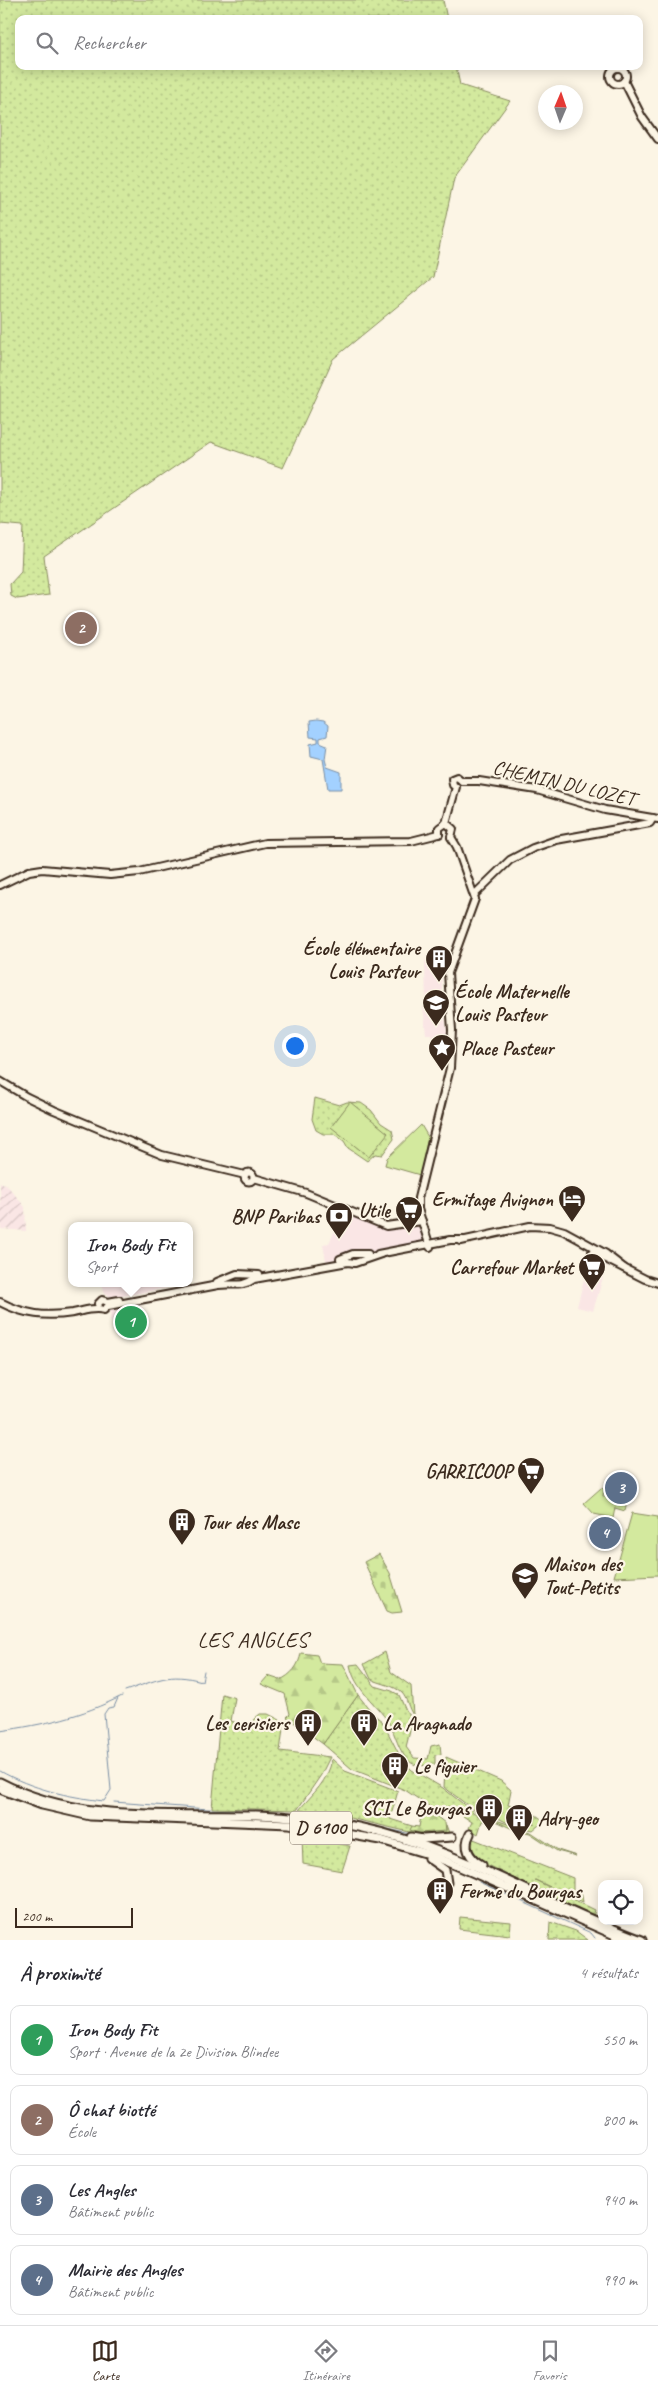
<!DOCTYPE html>
<html lang="fr">
<meta charset="utf-8">
<style>
:root{--surface:#fff;--page:#f2f2f3;--text:#2b2b33;--muted:#7c7c81;--line:#e1e1e2;--accent:#3b2a1e}
body{margin:0;font-family:Caveat,sans-serif;background:var(--page);color:var(--text)}
.controls{position:absolute;right:15px;bottom:15px;display:grid;overflow:hidden;border-radius:10px;box-shadow:0 2px 12px #0003}
.controls button{width:45px;height:45px;display:grid;place-items:center;padding:0;border:0;border-bottom:1px solid var(--line);background:var(--surface);color:var(--text);font:25px sans-serif}
.compass{position:absolute;left:538px;top:85px;width:45px;height:45px;border-radius:50%;background:var(--surface);box-shadow:0 2px 12px #0003;rotate:2deg}
.scale{position:absolute;left:15px;bottom:12px;width:118px;box-sizing:border-box;padding-left:5px;border:2px solid #3b2a1e;border-top:0;font-size:14px;line-height:18px;white-space:nowrap;color:#3b2a1e;-webkit-text-stroke:4px #fcf5e5;paint-order:stroke}
.you{position:absolute;left:294px;top:1045px;width:18px;height:18px;margin:-12px;border:4px solid #fff;border-radius:50%;background:#1a73e8;box-shadow:0 0 0 8px #1a73e833}
.badge{display:grid;place-items:center;width:32px;height:32px;border-radius:50%;background:var(--accent);color:#fff;font-size:16px;font-weight:700}
.pin{position:absolute;translate:-50% -50%;border:2px solid #fff;box-shadow:0 1px 5px #0006}
.popup{position:absolute;left:68px;top:1222px;width:125px;height:65px;box-sizing:border-box;display:grid;place-content:center;border-radius:10px;background:var(--surface);filter:drop-shadow(0 1px 4px #0005);font-size:16px;white-space:nowrap;color:var(--muted)}
.popup b{font-size:19px;color:var(--text)}
.popup::after{content:'';position:absolute;left:50%;top:100%;margin-left:-10px;border:10px solid transparent;border-top-color:var(--surface)}
.list{margin:0;padding:0;list-style:none}
h2{display:flex;justify-content:space-between;align-items:center;height:65px;margin:0;padding:0 20px;font-size:21px}
h2 small{font-size:16px;font-weight:400;color:var(--muted)}
.list li{display:grid;grid-template-columns:32px 1fr auto;gap:15px;align-items:center;box-sizing:border-box;height:70px;margin:0 10px 10px;padding:0 10px;border:1px solid var(--line);border-radius:10px}
.list b{display:block;font-size:19px;white-space:nowrap}
.list p{margin:0;font-size:16px;white-space:nowrap;color:var(--muted)}
.list em{font-size:16px;font-style:normal;color:var(--muted)}
.icon{flex:none;width:28px;height:28px;fill:none;stroke:currentColor;stroke-width:2;stroke-linecap:round;stroke-linejoin:round}
.map{position:relative;flex:none;width:658px;height:1940px;overflow:hidden}
.search{position:absolute;background:var(--surface);box-shadow:0 2px 12px #0003;left:15px;right:15px;top:15px;height:55px;display:flex;align-items:center;gap:12px;box-sizing:border-box;padding:0 18px;border-radius:10px;color:var(--muted);font-size:19px}
.sheet{height:385px;background:var(--surface)}
nav{display:flex;justify-content:space-around;align-items:center;box-sizing:border-box;height:70px;border-top:1px solid var(--line);background:var(--surface);font-size:14px;color:var(--muted)}
nav a{display:grid;justify-items:center;gap:2px}
nav .on{color:var(--accent)}
.map>svg:first-child{display:block}
</style>
<div class="map">
<svg width="658" height="1940" viewBox="0 0 658 1940">
<defs>
<pattern id="industrial-furrows" width="10" height="10" patternUnits="userSpaceOnUse" patternTransform="scale(1.25)"><rect width="10" height="10" fill="#fae6e5"/><path d="M-1 1l2-2M0 10L10 0M9 11l2-2" fill="none" stroke="#d7c5c4"/></pattern>
<pattern id="grass-dots" width="8" height="8" patternUnits="userSpaceOnUse" patternTransform="scale(1.25)"><rect width="8" height="8" fill="#d3e99e"/><path d="M2 2h.1M6 6h.1" fill="none" stroke="#b6c888" stroke-width="1.8" stroke-linecap="round"/></pattern>
<pattern id="forest-firs" width="22" height="20" patternUnits="userSpaceOnUse" patternTransform="scale(1.25)"><rect width="22" height="20" fill="#d3e99e"/><path d="M5 1l3.5 6h-7zM16 11l3.5 6h-7z" fill="#b6c888"/></pattern>
<pattern id="cemetery-stones" width="16" height="16" patternUnits="userSpaceOnUse" patternTransform="scale(1.25)"><rect width="16" height="16" fill="#d3e99e"/><path d="M2 7V4a2 2 0 0 1 4 0v3zM10 15v-3a2 2 0 0 1 4 0v3z" fill="#b6c888"/></pattern>
</defs>
<rect width="100%" height="100%" fill="#fcf5e5"/>
<filter id="ink" filterUnits="userSpaceOnUse"><feTurbulence type="fractalNoise" baseFrequency=".02" numOctaves="2"/><feDisplacementMap in="SourceGraphic" scale="10" xChannelSelector="R" yChannelSelector="G"/><feConvolveMatrix kernelMatrix="1 2 1 2 8 2 1 2 1" color-interpolation-filters="sRGB"/></filter>
<g filter="url(#ink)">
<!-- built -->
<g fill="#fae6e5">
<path d="M 427,955 L 437,958 L 442,963 L 442,995 L 447,1033 L 446,1055 L 437,1057 L 433,1049 L 431,1034 L 426,1034 L 423,1007 L 426,1007 L 425,963 Z"/>
<path d="M 344,1212 L 391,1229 L 420,1224 L 424,1242 L 326,1261 L 323,1244 L 329,1243 Z"/>
<path d="M 594,1257 L 607,1264 L 593,1311 L 577,1307 L 588,1263 Z"/>
<path d="M 101,1283 L 172,1283 L 172,1287 L 112,1298 L 103,1292 Z"/>
<path d="M 140,1303 L 143,1328 L 123,1330 L 121,1320 L 110,1321 L 111,1310 Z"/>
</g>
<!-- industrial -->
<path fill="url(#industrial-furrows)" d="M 0,1183 L 6,1184 L 25,1207 L 26,1231 L 1,1229 Z"/>
<!-- grass -->
<g fill="url(#grass-dots)" stroke="#878a5e">
<path d="M 0,0 L 443,0 L 447,19 L 19,19 L 19,66 L 456,66 L 460,85 L 510,101 L 454,178 L 433,277 L 333,359 L 283,468 L 211,442 L 44,556 L 49,595 L 17,599 L 11,596 L 10,584 L 21,572 L 23,526 L 0,524 Z"/>
<path d="M 315,1098 L 339,1105 L 347,1102 L 361,1103 L 371,1110 L 381,1123 L 392,1130 L 394,1139 L 382,1155 L 375,1154 L 367,1161 L 348,1148 L 344,1141 L 334,1134 L 323,1134 L 316,1130 L 312,1119 Z"/>
<path d="M 385,1652 L 391,1672 L 411,1686 L 413,1715 C 408,1708 407,1698 402,1693 C 394,1685 381,1684 371,1679 L 364,1664 Z"/>
<path d="M 358,1664 L 375,1686 L 392,1691 L 399,1695 L 406,1711 L 413,1719 L 406,1747 L 414,1758 L 428,1759 L 431,1746 L 440,1744 L 441,1754 L 435,1755 L 435,1764 C 427,1765 416,1768 409,1761 C 398,1751 396,1735 389,1723 C 376,1703 355,1690 350,1665 Z"/>
<path d="M 222,1694 L 235,1698 L 231,1721 L 251,1727 L 254,1719 L 260,1714 L 268,1714 L 284,1722 L 280,1751 L 330,1757 L 321,1775 L 297,1810 L 212,1808 Z"/>
<path d="M 358,1695 L 374,1715 L 382,1721 L 402,1760 L 412,1770 L 443,1788 L 482,1819 L 496,1820 L 531,1832 L 558,1850 L 576,1856 L 557,1851 L 530,1833 L 513,1829 L 495,1821 L 482,1821 L 478,1834 L 469,1828 L 472,1822 L 448,1806 L 442,1815 L 405,1790 L 352,1769 L 323,1744 Z"/>
<path d="M 446,1757 L 501,1781 L 511,1790 L 508,1805 L 522,1809 L 521,1813 L 528,1815 L 534,1825 L 536,1815 L 544,1821 L 533,1830 L 512,1825 L 496,1817 L 480,1815 L 444,1787 Z"/>
<path d="M 332,1759 L 345,1771 L 398,1791 L 390,1819 L 412,1826 L 411,1830 L 446,1830 L 446,1825 L 449,1833 L 418,1834 L 337,1815 L 299,1810 C 313,1793 328,1782 332,1759 Z"/>
<path d="M 302,1837 L 350,1846 L 342,1871 L 303,1864 Z"/>
<path d="M 471,1838 L 573,1878 L 573,1890 L 581,1891 L 583,1902 L 535,1880 L 595,1910 L 593,1917 L 485,1864 L 475,1857 L 469,1846 Z"/>
<path d="M 460,1917 L 511,1922 L 510,1935 L 459,1929 Z"/>
<path d="M 550,1922 L 576,1931 L 588,1940 L 549,1940 Z"/>
</g>
<!-- forest -->
<g fill="url(#forest-firs)" stroke="#878a5e">
<path d="M 301,1653 L 317,1655 L 320,1663 L 343,1664 L 358,1695 L 323,1744 L 287,1717 L 290,1714 L 285,1694 L 261,1684 L 268,1676 L 280,1680 C 291,1675 299,1666 301,1653 Z"/>
<path d="M 423,1806 L 445,1823 L 446,1831 L 419,1833 L 410,1830 L 412,1826 L 419,1827 Z"/>
</g>
<!-- cemetery -->
<path fill="url(#cemetery-stones)" stroke="#878a5e" d="M 379,1554 L 390,1573 L 402,1612 L 392,1613 L 387,1611 L 364,1562 Z"/>
<!-- park -->
<g fill="#d3e99e" stroke="#878a5e">
<path d="M 350,1102 L 388,1133 L 369,1157 L 331,1127 Z"/>
<path d="M 421,1125 L 428,1137 L 420,1175 L 385,1165 L 387,1158 Z"/>
<path d="M 601,1488 L 604,1489 L 603,1496 L 613,1499 L 614,1495 L 623,1497 L 626,1507 L 625,1511 L 615,1508 L 613,1518 L 594,1514 L 584,1503 Z"/>
<path d="M 632,1513 L 658,1517 L 658,1575 L 614,1577 Z"/>
</g>
<!-- water -->
<path fill="#a3d1ff" stroke="#798ea5" d="M 316,721 L 323,722 L 328,726 L 327,736 L 320,738 L 320,742 L 327,745 L 325,759 L 327,767 L 341,772 L 341,789 L 328,789 L 323,759 L 311,756 L 310,744 L 318,742 L 318,738 L 310,737 L 309,722 Z"/>
<g fill="none" stroke-linecap="round" stroke-linejoin="round">
<!-- stream -->
<g stroke="#798ea5" stroke-width="1">
<path d="M 125,1691 C 158,1680 168,1672 202,1681 L 204,1671"/>
<path d="M 0,1731 C 46,1724 80,1717 122,1696"/>
<path d="M 0,1771 C 32,1789 68,1797 104,1801 L 111,1790 L 104,1714 L 108,1708 L 114,1707 L 118,1698"/>
<path d="M 114,1802 L 208,1809 L 316,1814 L 411,1834"/>
<path d="M 479,1882 L 591,1933 L 595,1938"/>
</g>
<defs>
<g id="secondary">
<circle cx="618" cy="76" r="8"/>
<path d="M 624,81 L 642,117 L 658,139"/>
<path d="M 462,781 L 479,781 L 537,790 L 605,810 L 658,819"/>
<path d="M 446,823 L 456,787 L 453,785 L 452,779 L 457,777 L 462,781"/>
<path d="M 446,823 L 453,829 L 451,837"/>
<path d="M 439,834 L 439,828 L 446,823"/>
<path d="M 0,885 L 29,871 L 42,869 L 110,875 L 139,872 L 265,843 L 411,841 L 439,834"/>
<path d="M 475,894 L 510,860 L 533,848 L 556,840 L 650,823 L 653,818"/>
<path d="M 0,1081 L 27,1097 L 54,1110 L 162,1155 L 245,1175"/>
<circle cx="249" cy="1177" r="4.5"/>
<path d="M 254,1178 L 306,1193 L 386,1226 L 422,1221"/>
<path d="M 461,1241 L 530,1226 L 550,1227 L 564,1231 L 606,1254 L 624,1268"/>
<path d="M 430,1247 L 418,1209 L 418,1198 L 450,1068 L 452,1030 L 448,973 L 475,899 L 457,847 L 451,837"/>
<path d="M 592,1252 L 645,1279 L 658,1283"/>
<path d="M 378,1254 L 450,1240 L 463,1240"/>
<path d="M 340,1259 L 353,1254 L 368,1254"/>
<path d="M 217,1282 L 237,1274 L 259,1275"/>
<path d="M 0,1302 C 25,1315 46,1317 73,1313 C 83,1311 94,1307 104,1310 L 108,1306 C 145,1299 181,1292 218,1285 C 232,1283 242,1288 254,1279 L 348,1262 L 355,1263 L 381,1254"/>
<path d="M 98,1304 L 102,1300 L 108,1302 L 119,1300"/>
</g>
<g id="primary">
<path d="M 0,1782 C 78,1823 171,1813 257,1815 C 291,1816 325,1820 358,1827 C 459,1848 546,1905 642,1940"/>
<path d="M 0,1789 L 42,1805 L 90,1816 L 289,1824 L 381,1840 L 431,1855 L 460,1867 L 626,1940"/>
<path d="M 470,1834 C 463,1847 469,1858 482,1865"/>
<path d="M 411,1837 L 423,1839 L 452,1837"/>
<path d="M 428,1858 L 445,1870 L 447,1883"/>
</g>
</defs>
<!-- secondary casing -->
<use href="#secondary" stroke="#3b2a1e" stroke-width="10"/>
<!-- primary casing -->
<use href="#primary" stroke="#3b2a1e" stroke-width="11"/>
<!-- secondary -->
<use href="#secondary" stroke="#fcf5e5" stroke-width="6"/>
<!-- primary -->
<use href="#primary" stroke="#fcf5e5" stroke-width="7"/>
</g>
</g>
<!-- icons -->
<defs>
<symbol id="building-pin" viewBox="-11 -11 22 30"><path d="M0 17L-7.5 6A9.5 9.5 0 1 1 7.5 6Z" fill="#3b2a1e" stroke="#fcf5e5"/><path d="M-4-6H4V6H1V3H-1V6H-4ZM-2.5-4.3h1.7v1.8h-1.7ZM.8-4.3h1.7v1.8H.8ZM-2.5-1h1.7V.8h-1.7ZM.8-1h1.7V.8H.8Z" fill="#fff"/></symbol>
<symbol id="school-pin" viewBox="-11 -11 22 30"><path d="M0 17L-7.5 6A9.5 9.5 0 1 1 7.5 6Z" fill="#3b2a1e" stroke="#fcf5e5"/><path d="M0-5L7-2L0 1L-7-2ZM-4 1L0 2.5L4 1V4Q0 6-4 4Z" fill="#fff"/></symbol>
<symbol id="sight-pin" viewBox="-11 -11 22 30"><path d="M0 17L-7.5 6A9.5 9.5 0 1 1 7.5 6Z" fill="#3b2a1e" stroke="#fcf5e5"/><path d="M0-6L1.8-2.2L6-1.7L2.9 1.2L3.7 5.4L0 3.3L-3.7 5.4L-2.9 1.2L-6-1.7L-1.8-2.2Z" fill="#fff"/></symbol>
<symbol id="hotel-pin" viewBox="-11 -11 22 30"><path d="M0 17L-7.5 6A9.5 9.5 0 1 1 7.5 6Z" fill="#3b2a1e" stroke="#fcf5e5"/><path d="M-6-4.5h1.5V1H6V5H4.5V3h-9V5H-6ZM-4 0a1.8 1.8 0 1 1 3.6 0ZM.5 0V-2.5h3Q6-2.5 6 0Z" fill="#fff"/></symbol>
<symbol id="supermarket-pin" viewBox="-11 -11 22 30"><path d="M0 17L-7.5 6A9.5 9.5 0 1 1 7.5 6Z" fill="#3b2a1e" stroke="#fcf5e5"/><path d="M-6-5.5h2.5l.6 2H6L4.5 2H-2.5L-4.4-4H-6ZM-1.5 3.2a1.3 1.3 0 1 0 .1 0ZM3 3.2a1.3 1.3 0 1 0 .1 0Z" fill="#fff"/></symbol>
<symbol id="bank-pin" viewBox="-11 -11 22 30"><path d="M0 17L-7.5 6A9.5 9.5 0 1 1 7.5 6Z" fill="#3b2a1e" stroke="#fcf5e5"/><path d="M-6-4H6V4H-6ZM0-2.3a2.3 2.3 0 1 0 0 4.6a2.3 2.3 0 1 0 0-4.6Z" fill="#fff"/></symbol>
</defs>
<g fill-rule="evenodd">
<use href="#building-pin" x="423" y="943" width="32" height="43"/>
<use href="#school-pin" x="420" y="987" width="32" height="43"/>
<use href="#sight-pin" x="426" y="1032" width="32" height="43"/>
<use href="#hotel-pin" x="556" y="1183" width="32" height="43"/>
<use href="#supermarket-pin" x="393" y="1194" width="32" height="43"/>
<use href="#bank-pin" x="323" y="1200" width="32" height="43"/>
<use href="#supermarket-pin" x="576" y="1251" width="32" height="43"/>
<use href="#supermarket-pin" x="515" y="1455" width="32" height="43"/>
<use href="#building-pin" x="166" y="1506" width="32" height="43"/>
<use href="#school-pin" x="509" y="1560" width="32" height="43"/>
<use href="#building-pin" x="292" y="1707" width="32" height="43"/>
<use href="#building-pin" x="348" y="1707" width="32" height="43"/>
<use href="#building-pin" x="379" y="1750" width="32" height="43"/>
<use href="#building-pin" x="473" y="1792" width="32" height="43"/>
<use href="#building-pin" x="503" y="1802" width="32" height="43"/>
<use href="#building-pin" x="424" y="1875" width="32" height="43"/>
</g>
<g text-anchor="middle" dominant-baseline="central" stroke-width="4.5" stroke-linejoin="round" paint-order="stroke">
<!-- shield labels -->
<rect fill="#fcf5e5" stroke="#75675a" stroke-width="1" x="290" y="1811.5" width="62" height="33" rx="4"/>
<g font-size="19" font-weight="bold" fill="#3b2a1e">
<text x="321" y="1828">D 6100</text>
</g>
<!-- street labels -->
<g font-size="20" fill="#3b2a1e" stroke="#fcf5e5">
<text transform="translate(564 783) rotate(13)">CHEMIN DU LOZET</text>
</g>
<!-- poi labels -->
<g font-size="20" font-weight="bold" fill="#3b2a1e" stroke="#fcf5e5" text-anchor="end">
<text x="420" y="948">École élémentaire<tspan x="420" dy="23">Louis Pasteur</tspan></text>
<text x="455" y="991" text-anchor="start">École Maternelle<tspan x="455" dy="23">Louis Pasteur</tspan></text>
<text x="461" y="1048" text-anchor="start">Place Pasteur</text>
<text x="553" y="1199">Ermitage Avignon</text>
<text x="390" y="1210">Utile</text>
<text x="320" y="1216">BNP Paribas</text>
<text x="573" y="1267">Carrefour Market</text>
<text x="512" y="1471">GARRICOOP</text>
<text x="201" y="1522" text-anchor="start">Tour des Masc</text>
<text x="544" y="1564" text-anchor="start">Maison des<tspan x="544" dy="23">Tout-Petits</tspan></text>
<text x="289" y="1723">Les cerisiers</text>
<text x="383" y="1723" text-anchor="start">La Aragnado</text>
<text x="414" y="1766" text-anchor="start">Le figuier</text>
<text x="470" y="1808">SCI Le Bourgas</text>
<text x="538" y="1818" text-anchor="start">Adry-geo</text>
<text x="459" y="1891" text-anchor="start">Ferme du Bourgas</text>
</g>
<!-- quarter labels -->
<g font-size="22" letter-spacing="1" fill="#3b2a1e" stroke="#fcf5e5">
<text x="253" y="1640">LES ANGLES</text>
</g>
</g>
</svg>
<div class="controls">
<button><svg class="icon" aria-label="locate" viewBox="0 0 24 24"><circle cx="12" cy="12" r="6"/><path d="M12 2v4M12 18v4M2 12h4M18 12h4"/></svg></button>
</div>
<svg class="compass" viewBox="-18 -18 36 36"><path d="M0-13l5 13h-10z" fill="#e53935"/><path d="M0 13l5-13h-10z" fill="#7c7c81"/></svg>
<div class="scale">200 m</div>
<div class="you"></div>
<div class="pin badge" style="left:131px;top:1322px;background:#2e9e5b">1</div>
<div class="popup"><b>Iron Body Fit</b>Sport</div>
<div class="pin badge" style="left:81px;top:628px;background:#8d6e63">2</div>
<div class="pin badge" style="left:621px;top:1488px;background:#5c6f8a">3</div>
<div class="pin badge" style="left:605px;top:1533px;background:#5c6f8a">4</div>
<div class="search"><svg class="icon" aria-label="search" viewBox="0 0 24 24"><circle cx="10" cy="10" r="6"/><path d="M15 15l6 6"/></svg>Rechercher</div>
</div>
<section class="sheet">
<h2>À proximité<small>4 résultats</small></h2>
<ul class="list">
<li><span class="badge" style="background:#2e9e5b">1</span><div><b>Iron Body Fit</b><p>Sport · Avenue de la 2e Division Blindee</p></div><em>550 m</em></li>
<li><span class="badge" style="background:#8d6e63">2</span><div><b>Ô chat biotté</b><p>École</p></div><em>800 m</em></li>
<li><span class="badge" style="background:#5c6f8a">3</span><div><b>Les Angles</b><p>Bâtiment public</p></div><em>940 m</em></li>
<li><span class="badge" style="background:#5c6f8a">4</span><div><b>Mairie des Angles</b><p>Bâtiment public</p></div><em>990 m</em></li>
</ul>
</section>
<nav>
<a class="on"><svg class="icon" aria-label="map" viewBox="0 0 24 24"><path d="M3 6l6-2 6 2 6-2v14l-6 2-6-2-6 2zM9 4v14M15 6v14"/></svg>Carte</a>
<a><svg class="icon" aria-label="directions" viewBox="0 0 24 24"><path d="M12 3l9 9-9 9-9-9zM9 14v-3h6M13 9l2 2-2 2"/></svg>Itinéraire</a>
<a><svg class="icon" aria-label="saved" viewBox="0 0 24 24"><path d="M7 4h10v16l-5-4-5 4z"/></svg>Favoris</a>
</nav>
